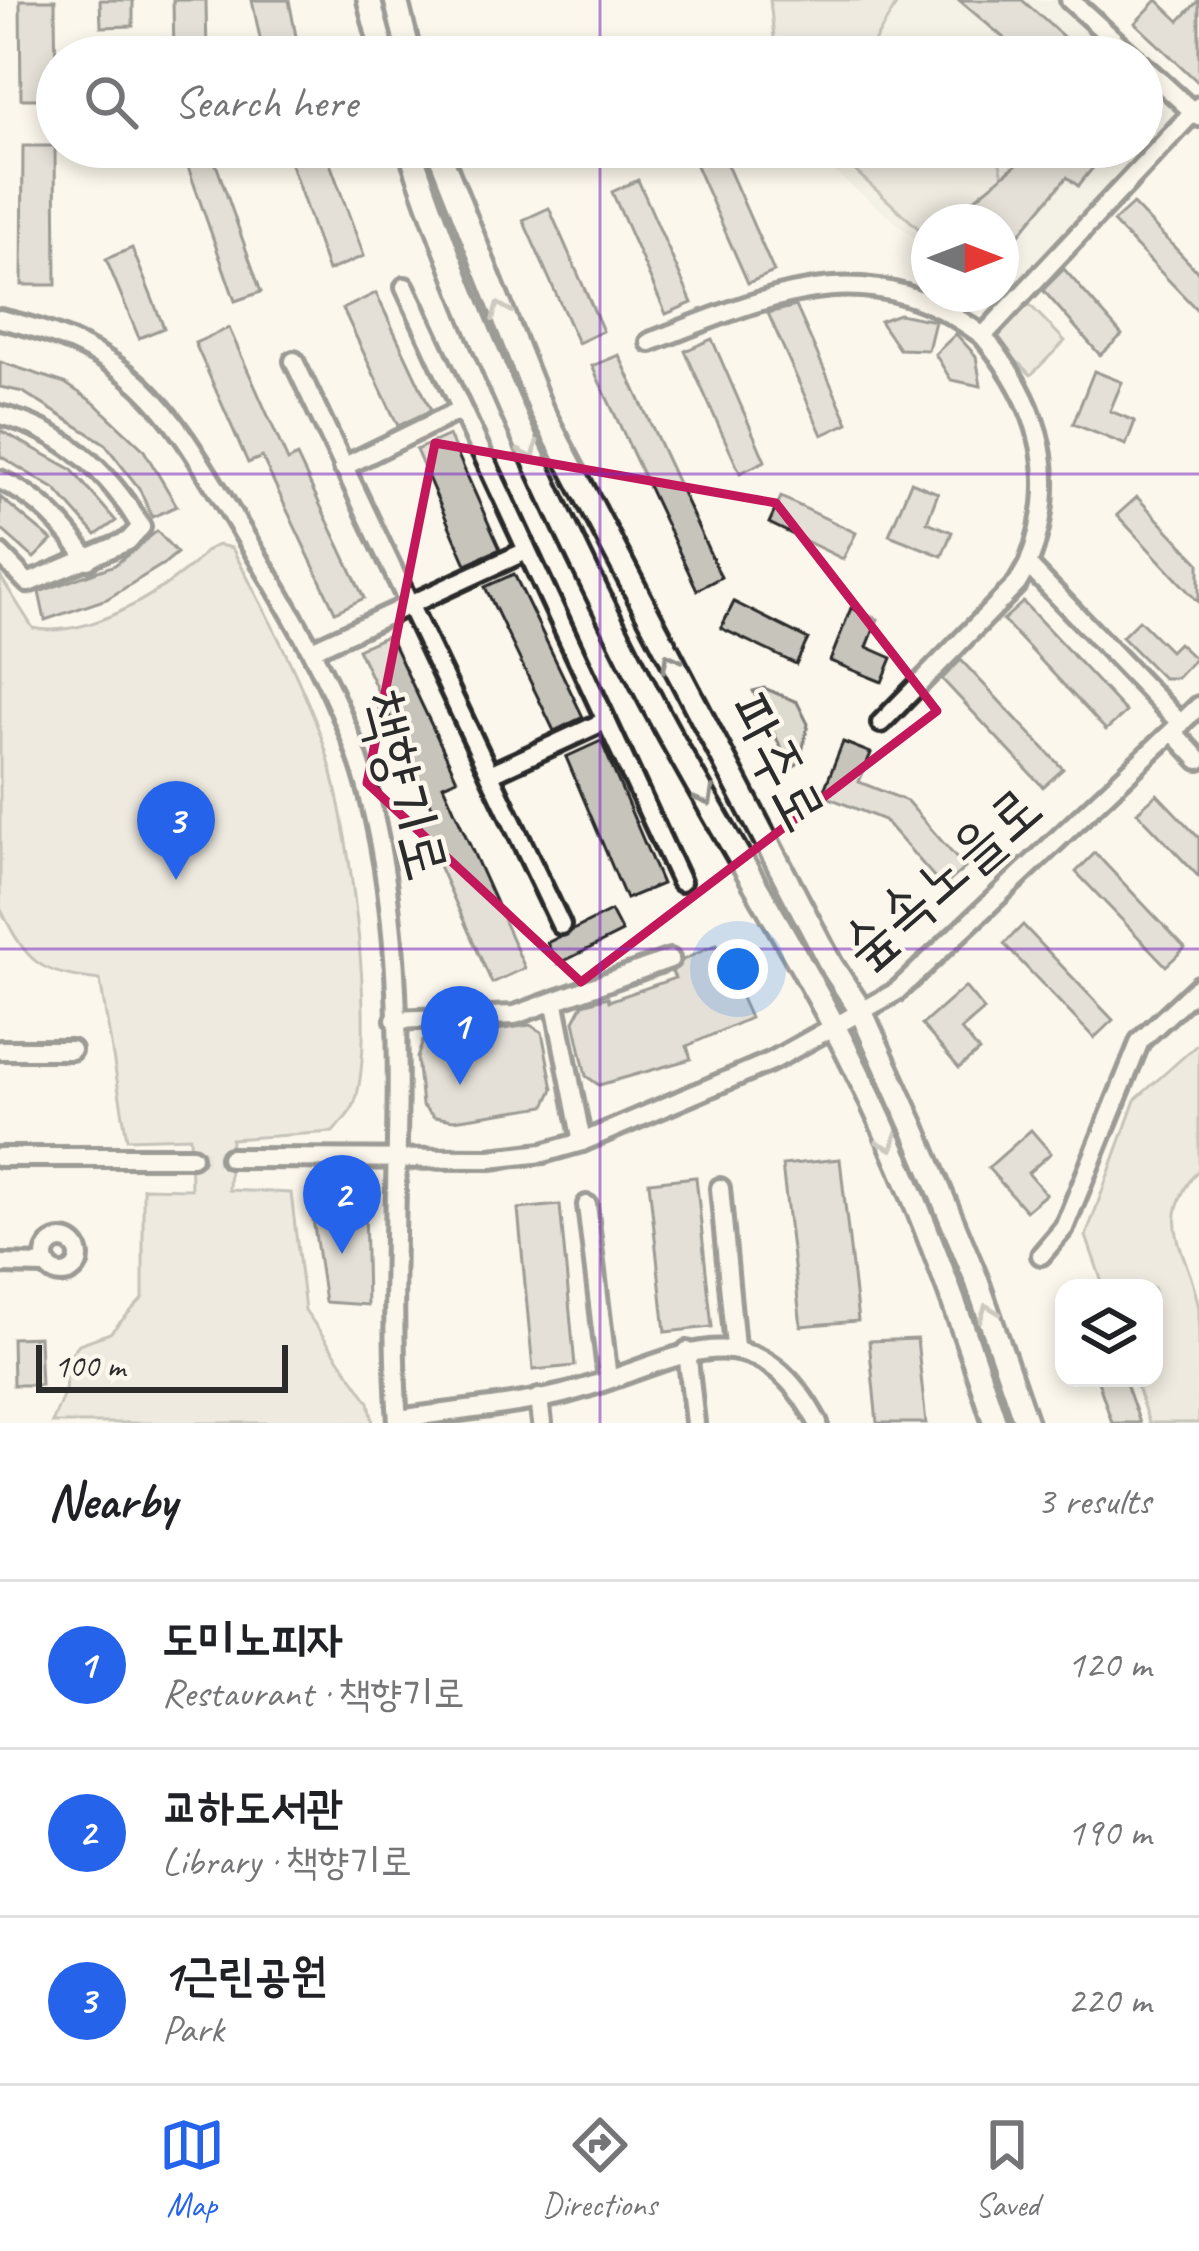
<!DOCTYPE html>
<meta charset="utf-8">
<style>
:root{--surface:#fff;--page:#f2f2f2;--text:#202124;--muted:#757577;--line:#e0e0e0;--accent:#2563eb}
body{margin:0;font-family:Caveat,"Poor Story",sans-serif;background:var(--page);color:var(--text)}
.controls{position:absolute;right:36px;bottom:36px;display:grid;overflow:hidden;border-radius:24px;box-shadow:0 6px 18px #0003}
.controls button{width:108px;height:108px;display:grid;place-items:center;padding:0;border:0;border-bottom:3px solid var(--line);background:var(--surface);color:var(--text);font:60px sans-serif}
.compass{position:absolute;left:911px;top:204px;width:108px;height:108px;border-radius:50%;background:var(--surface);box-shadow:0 6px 18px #0003;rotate:90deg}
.scale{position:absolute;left:36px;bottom:30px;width:252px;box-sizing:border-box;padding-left:12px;border:6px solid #2b2b2b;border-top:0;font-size:33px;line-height:42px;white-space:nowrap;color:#2b2b2b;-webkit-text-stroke:9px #fbf7ec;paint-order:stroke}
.you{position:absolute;left:738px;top:969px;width:42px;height:42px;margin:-30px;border:9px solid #fff;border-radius:50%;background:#1a73e8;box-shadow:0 0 0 18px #1a73e833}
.badge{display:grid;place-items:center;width:78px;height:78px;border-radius:50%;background:var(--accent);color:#fff;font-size:39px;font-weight:700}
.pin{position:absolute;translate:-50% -99px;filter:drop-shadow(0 3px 6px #0008)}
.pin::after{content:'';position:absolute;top:63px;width:42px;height:36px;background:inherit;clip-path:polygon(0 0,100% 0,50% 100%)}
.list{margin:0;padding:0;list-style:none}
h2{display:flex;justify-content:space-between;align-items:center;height:156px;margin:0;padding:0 48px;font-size:51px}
h2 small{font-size:39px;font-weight:400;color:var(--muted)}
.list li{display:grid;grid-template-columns:78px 1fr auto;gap:36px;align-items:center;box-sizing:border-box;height:168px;padding:0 48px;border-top:3px solid var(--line)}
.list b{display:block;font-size:45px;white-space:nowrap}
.list p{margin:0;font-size:39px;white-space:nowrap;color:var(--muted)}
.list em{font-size:39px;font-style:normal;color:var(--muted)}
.icon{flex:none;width:66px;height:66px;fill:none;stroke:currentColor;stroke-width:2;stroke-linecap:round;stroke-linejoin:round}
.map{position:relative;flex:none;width:1199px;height:1423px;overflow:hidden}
.search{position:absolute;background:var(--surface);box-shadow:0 6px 18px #0003;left:36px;right:36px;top:36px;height:132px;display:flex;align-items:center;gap:30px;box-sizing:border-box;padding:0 42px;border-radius:66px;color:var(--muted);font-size:45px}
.sheet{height:660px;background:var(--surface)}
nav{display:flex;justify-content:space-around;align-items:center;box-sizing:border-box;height:168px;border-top:3px solid var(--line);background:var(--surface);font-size:33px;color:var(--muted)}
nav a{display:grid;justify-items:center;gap:6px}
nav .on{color:var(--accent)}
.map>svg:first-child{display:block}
</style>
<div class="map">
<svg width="1199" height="1423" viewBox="0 0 1199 1423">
<rect width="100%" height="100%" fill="#fbf7ec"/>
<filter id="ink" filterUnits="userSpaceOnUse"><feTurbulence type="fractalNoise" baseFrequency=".00833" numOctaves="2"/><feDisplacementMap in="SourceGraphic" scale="24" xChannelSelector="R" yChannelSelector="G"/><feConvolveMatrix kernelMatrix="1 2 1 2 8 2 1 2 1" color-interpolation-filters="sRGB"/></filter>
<g filter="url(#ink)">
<!-- built -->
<g fill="#ebe8de">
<path d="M 899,0 L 1060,0 L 1125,57 L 865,57 Z"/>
<path d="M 1142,72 L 1183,107 L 996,305 L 983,294 L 1001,294 L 1001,222 L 929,222 L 929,250 L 808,150 L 1142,147 Z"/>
</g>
<!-- green -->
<g fill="#dddad0" stroke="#84827e" stroke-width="3">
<path d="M 770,0 L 899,0 L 865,57 L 776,57 Z"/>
<path d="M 829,147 L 990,147 L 998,155 L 1003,176 L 960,222 L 929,222 L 929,238 Z"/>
<path d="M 1027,302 L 1065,341 L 1031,375 L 992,337 Z"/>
<path d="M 219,545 L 232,548 C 265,611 298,672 322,739 C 348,812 378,1030 355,1102 C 352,1113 340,1123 333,1132 L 231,1139 L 229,1190 L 291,1193 L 305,1310 L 369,1402 L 373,1423 L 52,1423 L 65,1391 L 68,1357 L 79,1344 L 110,1333 L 143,1298 L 143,1188 L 191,1189 L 190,1137 L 127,1139 L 100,980 C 38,973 28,964 0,908 L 0,576 L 33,628 C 85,639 150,599 190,567 C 202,558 203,549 219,545 Z"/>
<path d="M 764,688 L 797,702 L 808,724 L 800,762 L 791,768 L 753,691 Z"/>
<path d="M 1199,1043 L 1199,1169 C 1151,1225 1190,1250 1199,1309 C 1199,1345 1199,1387 1199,1423 L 1149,1423 L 1134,1378 L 1154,1378 L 1154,1288 L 1104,1288 L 1086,1236 L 1135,1100 Z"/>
</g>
<!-- building -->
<g fill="#c7c4bc" stroke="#2b2b2b" stroke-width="3">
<path d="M 20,0 L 55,0 L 56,99 L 21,99 Z"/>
<path d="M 100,0 L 133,0 L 133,26 L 101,27 Z"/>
<path d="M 173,0 L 206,0 L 207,57 L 174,57 Z"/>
<path d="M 252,0 L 289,0 L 300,57 L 264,57 Z"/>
<path d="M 959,0 L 1022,0 L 1078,50 L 1072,57 L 1026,57 Z"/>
<path d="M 1157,0 L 1179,21 L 1199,0 L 1199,83 L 1135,23 Z"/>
<path d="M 23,146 L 55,146 L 56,285 L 22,285 Z"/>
<path d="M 181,147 L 210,147 L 261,292 L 235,301 Z"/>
<path d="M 285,147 L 324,147 L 364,256 L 328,271 Z"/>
<path d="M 1038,147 L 1110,147 L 1078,186 L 1067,177 L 1001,256 L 1001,222 L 946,222 Z"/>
<path d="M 720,149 L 774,272 L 748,283 L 694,161 Z"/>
<path d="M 638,180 L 692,303 L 666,314 L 612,192 Z"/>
<path d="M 1133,204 L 1199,273 L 1199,312 L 1113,222 Z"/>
<path d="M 549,208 L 603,331 L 578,343 L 523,220 Z"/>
<path d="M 132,248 L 164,328 L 139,338 L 106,259 Z"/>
<path d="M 1064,269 L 1122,335 L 1100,355 L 1043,290 Z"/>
<path d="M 376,293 L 431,410 L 398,426 L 343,309 Z"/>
<path d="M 796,306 L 848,423 L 822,435 L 768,313 Z"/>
<path d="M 899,314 L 935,321 L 928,350 L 899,349 L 880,321 Z"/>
<path d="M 229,328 L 288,461 L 297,456 L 364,598 L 335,612 L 262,457 L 248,463 L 195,343 Z"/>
<path d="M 956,334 L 976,356 L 981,386 L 951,380 L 935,354 Z"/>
<path d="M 712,339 L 765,461 L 740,473 L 685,351 Z"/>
<path d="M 619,355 L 721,577 L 697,590 L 592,366 Z"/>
<path d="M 0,362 L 65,383 L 93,402 L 143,449 L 177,506 L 152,517 L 139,488 L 104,443 L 23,392 L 0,387 Z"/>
<path d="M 1094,371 L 1122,382 L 1110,411 L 1135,421 L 1126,445 L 1073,424 Z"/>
<path d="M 0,430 L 71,469 L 116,521 L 96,535 L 56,490 L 0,456 Z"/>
<path d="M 449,435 L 500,549 L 466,564 L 416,450 Z"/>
<path d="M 911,482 L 938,493 L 927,522 L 952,532 L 942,556 L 889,535 Z"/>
<path d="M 0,497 L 52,540 L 34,558 L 0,528 Z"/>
<path d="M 781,497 L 856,533 L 843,559 L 769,523 Z"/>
<path d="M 1137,497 L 1199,563 L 1199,603 L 1117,515 Z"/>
<path d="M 157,531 L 177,553 L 165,563 L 107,599 L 45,620 L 39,592 L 115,565 Z"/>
<path d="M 514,574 L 583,717 L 554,731 L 485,587 Z"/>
<path d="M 734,602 L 808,639 L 796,664 L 721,628 Z"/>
<path d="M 1023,602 L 1126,712 L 1106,730 L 1003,620 Z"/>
<path d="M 851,608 L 878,619 L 867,647 L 892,658 L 882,682 L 830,661 Z"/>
<path d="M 1139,620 L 1170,651 L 1178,643 L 1195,659 L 1177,678 L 1163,678 L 1122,637 Z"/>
<path d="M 389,635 L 457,779 L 443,785 L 525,968 L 492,983 L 417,817 L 433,809 L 358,649 Z"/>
<path d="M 961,660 L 1063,769 L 1043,787 L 942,679 Z"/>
<path d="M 601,741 L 662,884 L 626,899 L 566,757 Z"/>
<path d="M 843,742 L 871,753 L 859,782 L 907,801 L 965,868 L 943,887 L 884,820 L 822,795 Z"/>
<path d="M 1157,794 L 1199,838 L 1199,877 L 1137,812 Z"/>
<path d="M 1095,853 L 1185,948 L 1166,966 L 1076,872 Z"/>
<path d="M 611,911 L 622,932 L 558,964 L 547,943 Z"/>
<path d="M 1023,925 L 1113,1020 L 1094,1038 L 1004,944 Z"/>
<path d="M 717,944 L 750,1018 L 687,1046 L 691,1059 L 599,1085 L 586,1076 L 574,1021 L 583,1004 L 608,997 L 609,1001 L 675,978 L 672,972 L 683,960 Z"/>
<path d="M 965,987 L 984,1010 L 961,1030 L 979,1051 L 959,1068 L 922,1025 Z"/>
<path d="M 530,1025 L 542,1032 L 553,1089 L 545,1106 L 454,1120 L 434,1117 L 422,1105 L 417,1058 L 423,1041 Z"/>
<path d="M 1031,1130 L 1051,1153 L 1028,1173 L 1046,1194 L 1026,1211 L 988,1168 Z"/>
<path d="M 840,1159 L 858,1321 L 801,1326 L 782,1165 Z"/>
<path d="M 696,1177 L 712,1327 L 665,1332 L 649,1182 Z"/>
<path d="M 311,1205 L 365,1205 L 367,1305 L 325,1302 Z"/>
<path d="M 560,1205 L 575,1366 L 533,1370 L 518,1209 Z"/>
<path d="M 39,1337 L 41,1385 L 13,1385 L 12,1338 Z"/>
<path d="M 917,1339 L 926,1423 L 877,1423 L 869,1341 Z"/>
<path d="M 1097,1378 L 1124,1378 L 1140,1423 L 1112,1423 Z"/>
</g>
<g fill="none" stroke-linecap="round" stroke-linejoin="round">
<!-- minor-tunnel -->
<path stroke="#d1cec5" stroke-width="16" stroke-dasharray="16 8" stroke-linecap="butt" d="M 192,1157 L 230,1158"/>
<defs>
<g id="minor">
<path d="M 1070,0 L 1133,57"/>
<path d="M 1142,65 L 1199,117"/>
<path d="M 405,287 L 681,882"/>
<path d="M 0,319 C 138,350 169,410 237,523 C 290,611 345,698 370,799 C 421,1003 383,1216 398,1423"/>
<path d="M 650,342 C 772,295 867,248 983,336"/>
<path d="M 294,361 L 561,925"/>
<path d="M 0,415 C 64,431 109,471 141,527 L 128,541 L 28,583 L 0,554"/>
<path d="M 343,467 L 460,410"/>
<path d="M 0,480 C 40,498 64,525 88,560"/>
<path d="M 314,649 L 524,552"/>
<path d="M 881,723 L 1017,584 L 1028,565"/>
<path d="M 1181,724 L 1028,565 C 1061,479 1042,406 983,336 L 1199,106"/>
<path d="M 1173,732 L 1199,760"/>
<path d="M 490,774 L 605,721"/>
<path d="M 555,1004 L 582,1142"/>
<path d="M 395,1020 L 515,1015 L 670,959"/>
<path d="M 0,1050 L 71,1050"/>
<path d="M 0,1157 L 192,1157"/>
<path d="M 230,1158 L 490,1159 L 543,1153 L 582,1142 L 772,1061 L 896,992 L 1199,706"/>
<path d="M 720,1188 L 735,1347"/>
<path d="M 587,1205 L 608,1379"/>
<circle cx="62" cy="1257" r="17"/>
<path d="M 1041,1255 L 1064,1228 L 1140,1041 L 1199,986"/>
<path d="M 0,1264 L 46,1265"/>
<path d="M 687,1351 L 695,1423"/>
<path d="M 539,1398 L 542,1423"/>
<path d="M 398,1419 C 452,1411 509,1407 563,1394 C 667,1369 749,1294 818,1423"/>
</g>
<g id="major">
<path d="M 369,0 L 384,57"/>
<path d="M 396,0 L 410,57"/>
<path d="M 409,147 C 472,333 555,512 644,687 C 704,803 775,913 835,1028 C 901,1154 951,1288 995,1423"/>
<path d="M 437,147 L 541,409 L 831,965 L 861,1011 L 914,1129 L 977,1281 L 1026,1423"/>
</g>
</defs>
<!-- minor casing -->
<use href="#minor" stroke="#2b2b2b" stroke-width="26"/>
<!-- major casing -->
<use href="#major" stroke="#2b2b2b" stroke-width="30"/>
<!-- minor -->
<use href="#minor" stroke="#fbf7ec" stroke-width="16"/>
<!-- major -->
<use href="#major" stroke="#fbf7ec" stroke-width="21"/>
</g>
<!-- one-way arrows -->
<defs><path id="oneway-chevron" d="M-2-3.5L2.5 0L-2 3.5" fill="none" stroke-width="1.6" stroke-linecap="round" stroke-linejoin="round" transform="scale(3)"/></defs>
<g stroke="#93918c">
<use href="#oneway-chevron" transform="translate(500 310) rotate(-113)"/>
<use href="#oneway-chevron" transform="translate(530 451) rotate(65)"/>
<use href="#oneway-chevron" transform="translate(670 661) rotate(-118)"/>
<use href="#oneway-chevron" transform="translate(706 798) rotate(61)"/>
<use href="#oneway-chevron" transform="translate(889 1143) rotate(65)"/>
<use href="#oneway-chevron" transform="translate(988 1312) rotate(-110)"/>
</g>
</g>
<!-- marked area -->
<path d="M0 0H1199V1423H0ZM 435,443 L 776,503 L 937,711 L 581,982 L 367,783 Z" fill="#fbf7ec" fill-opacity=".55" fill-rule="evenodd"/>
<path fill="none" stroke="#c2185b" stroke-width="9" stroke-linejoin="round" d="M 435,443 L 776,503 L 937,711 L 581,982 L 367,783 Z"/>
<!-- grid -->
<path fill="none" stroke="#7b2cbf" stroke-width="3" stroke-opacity="0.55" d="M 600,0 L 600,57M 600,147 L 600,1423M 0,474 L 1199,474M 0,949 L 1199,949"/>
<g text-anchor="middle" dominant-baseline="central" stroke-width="9" stroke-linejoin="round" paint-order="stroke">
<!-- street labels -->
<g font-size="60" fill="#2b2b2b" stroke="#fbf7ec">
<text transform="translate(777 762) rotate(62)">파주로</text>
<text transform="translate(405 785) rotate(75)">책향기로</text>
<text transform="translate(941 877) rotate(-41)">숲속노을로</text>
</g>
</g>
</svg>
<div class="controls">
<button><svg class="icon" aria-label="layers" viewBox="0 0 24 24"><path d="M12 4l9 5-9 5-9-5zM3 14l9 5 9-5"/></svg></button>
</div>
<svg class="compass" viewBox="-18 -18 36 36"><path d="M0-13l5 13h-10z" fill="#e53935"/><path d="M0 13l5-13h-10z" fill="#757577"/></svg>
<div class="scale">100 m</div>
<div class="you"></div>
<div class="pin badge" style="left:460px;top:1085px">1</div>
<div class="pin badge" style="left:342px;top:1254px">2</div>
<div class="pin badge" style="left:176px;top:880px">3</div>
<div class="search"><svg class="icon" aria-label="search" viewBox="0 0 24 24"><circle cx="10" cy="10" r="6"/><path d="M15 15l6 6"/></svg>Search here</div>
</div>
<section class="sheet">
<h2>Nearby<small>3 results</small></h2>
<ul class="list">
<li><span class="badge">1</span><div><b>도미노피자</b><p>Restaurant · 책향기로</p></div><em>120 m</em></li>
<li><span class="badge">2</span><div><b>교하도서관</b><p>Library · 책향기로</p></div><em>190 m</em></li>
<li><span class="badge">3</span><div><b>1근린공원</b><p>Park</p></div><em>220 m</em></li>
</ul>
</section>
<nav>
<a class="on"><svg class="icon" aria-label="map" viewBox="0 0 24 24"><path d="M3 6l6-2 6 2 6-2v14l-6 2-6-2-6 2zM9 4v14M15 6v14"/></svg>Map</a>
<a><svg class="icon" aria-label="directions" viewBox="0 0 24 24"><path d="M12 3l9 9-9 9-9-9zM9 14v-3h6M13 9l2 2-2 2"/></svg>Directions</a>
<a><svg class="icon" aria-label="saved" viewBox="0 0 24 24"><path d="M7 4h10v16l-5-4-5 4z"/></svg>Saved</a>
</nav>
